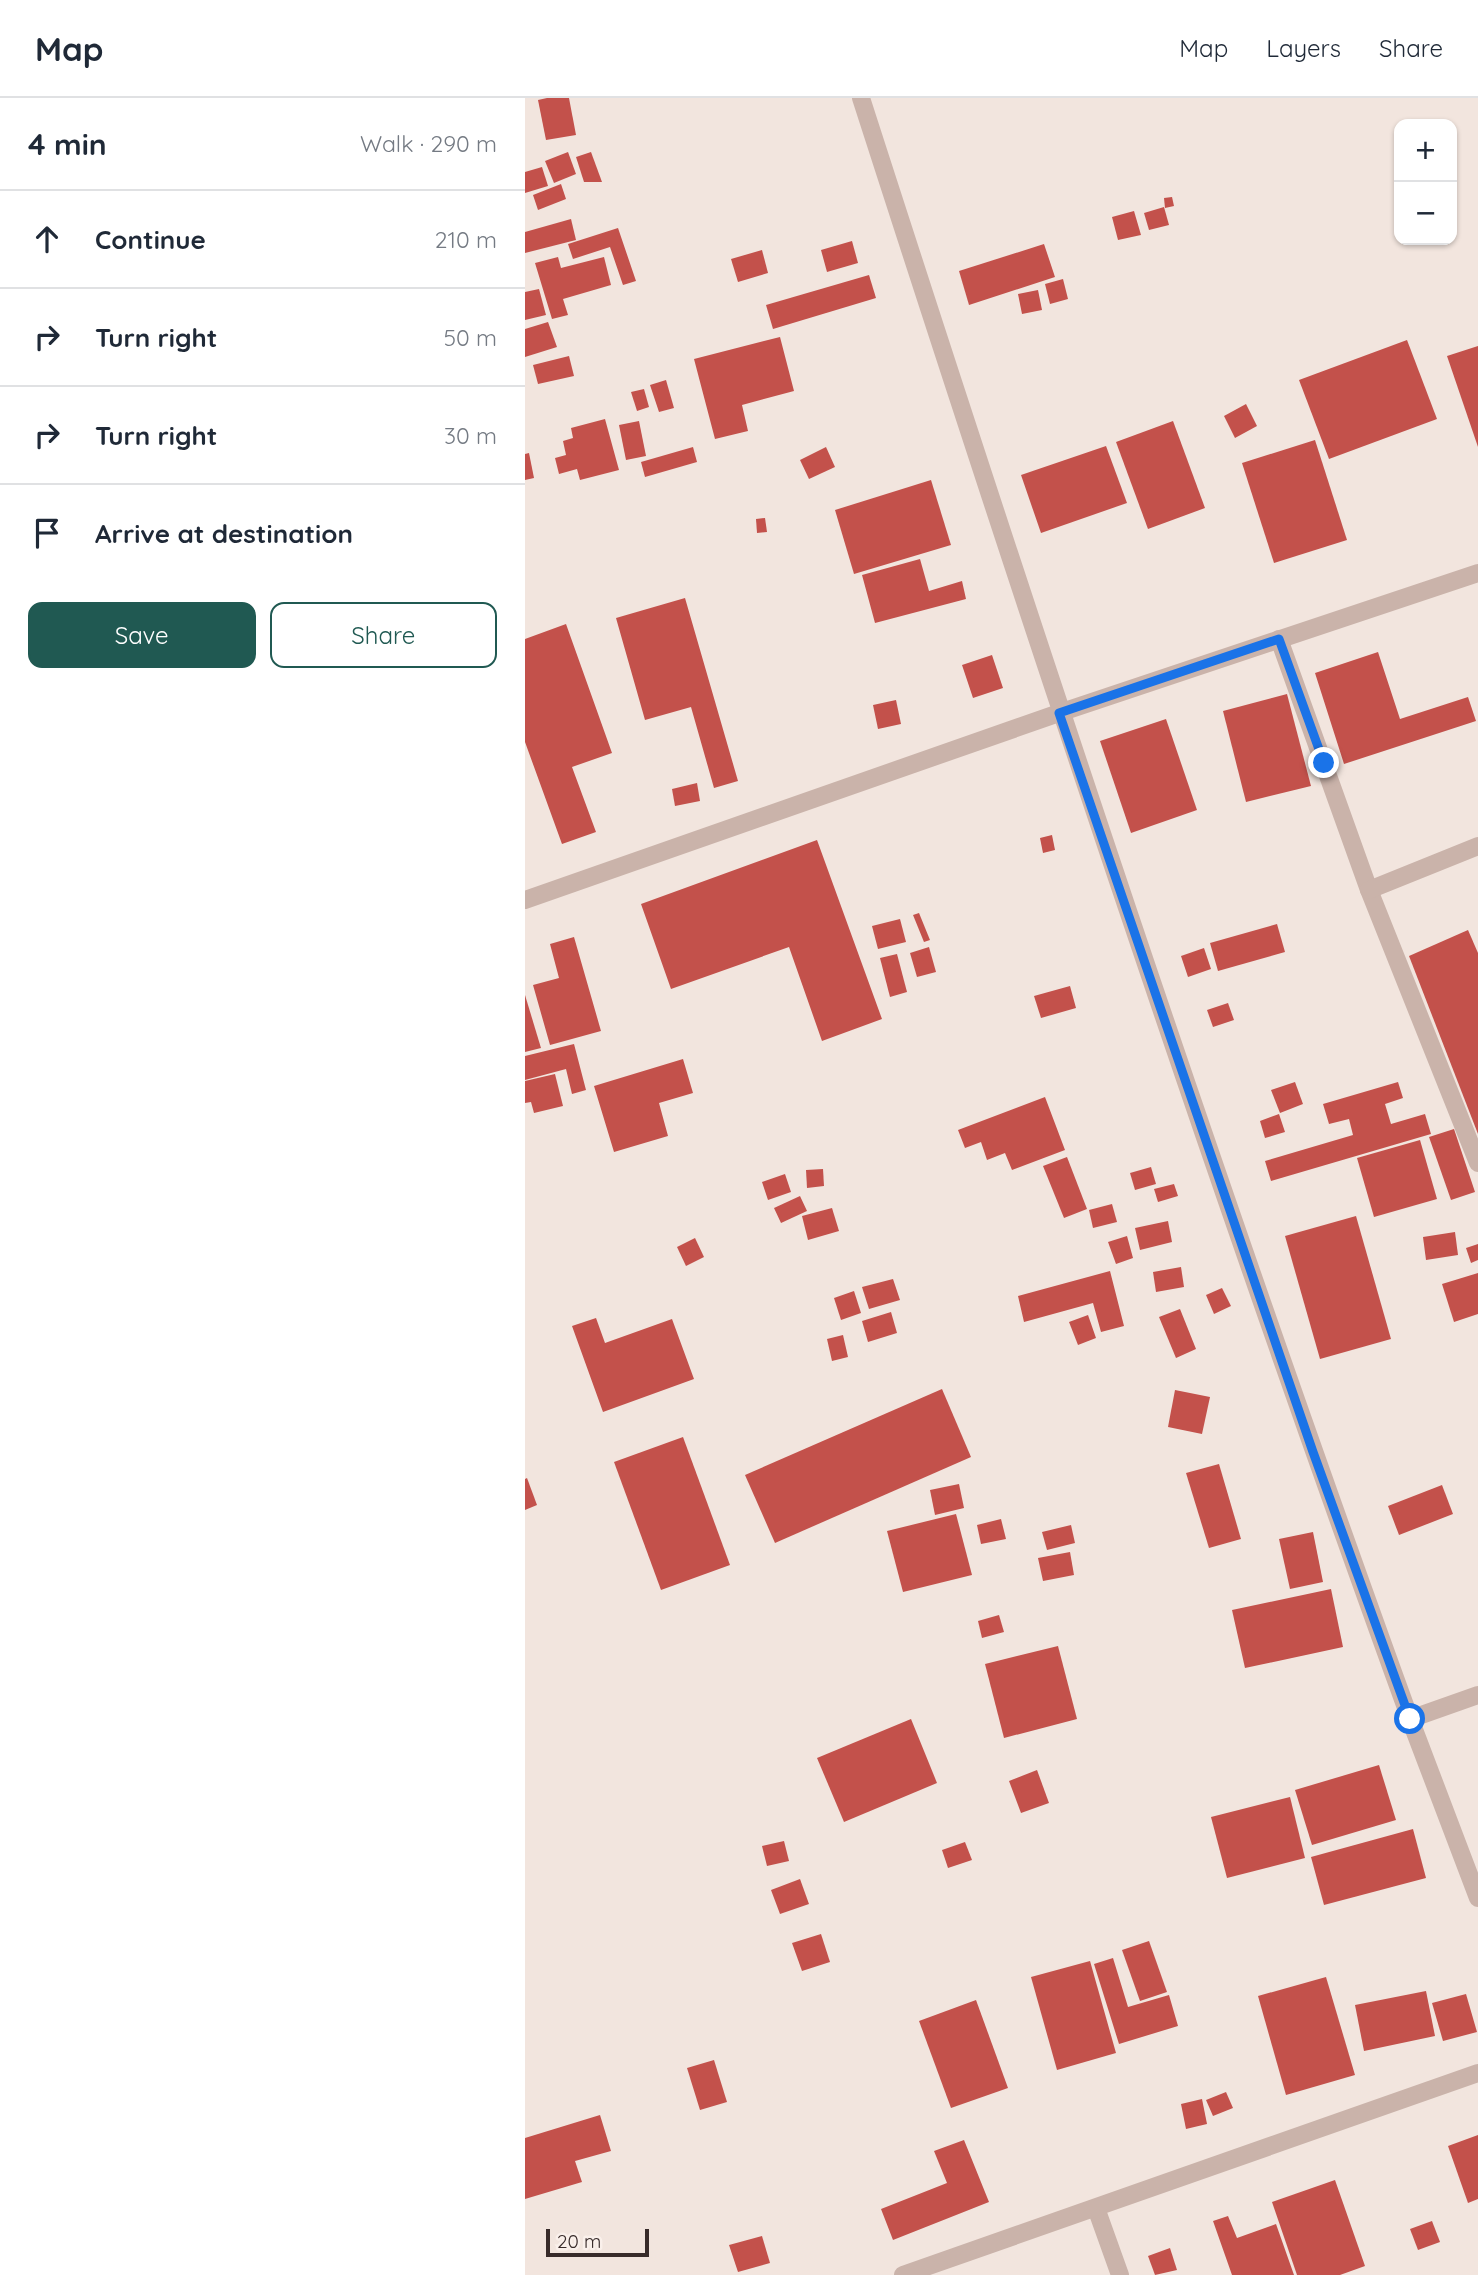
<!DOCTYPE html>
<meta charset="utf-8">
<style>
:root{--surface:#fff;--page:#f2f2f3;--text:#1f2937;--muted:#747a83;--line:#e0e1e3;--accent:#205952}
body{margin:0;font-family:Quicksand,sans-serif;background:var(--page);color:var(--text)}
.controls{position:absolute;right:21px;top:21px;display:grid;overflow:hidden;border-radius:14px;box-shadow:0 2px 5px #0004}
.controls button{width:63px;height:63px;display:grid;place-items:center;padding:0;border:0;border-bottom:2px solid var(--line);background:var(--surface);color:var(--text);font:35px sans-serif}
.scale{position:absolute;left:21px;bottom:18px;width:103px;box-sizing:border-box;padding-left:7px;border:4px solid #382b2a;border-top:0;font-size:19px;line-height:24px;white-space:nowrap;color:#382b2a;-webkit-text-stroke:5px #faf0eb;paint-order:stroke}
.stop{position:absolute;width:21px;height:21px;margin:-16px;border:5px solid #1a73e8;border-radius:50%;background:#fff}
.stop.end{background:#1a73e8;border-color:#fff;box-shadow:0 2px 7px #0008}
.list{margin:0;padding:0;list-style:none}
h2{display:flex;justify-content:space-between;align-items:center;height:91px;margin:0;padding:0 28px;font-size:30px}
h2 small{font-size:23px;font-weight:400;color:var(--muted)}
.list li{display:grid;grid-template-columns:46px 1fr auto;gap:21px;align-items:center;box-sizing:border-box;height:98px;padding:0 28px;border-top:2px solid var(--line)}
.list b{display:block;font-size:26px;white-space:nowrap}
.list em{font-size:23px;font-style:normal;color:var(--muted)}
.actions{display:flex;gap:14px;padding:21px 28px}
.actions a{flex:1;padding:16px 0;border:2px solid var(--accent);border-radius:14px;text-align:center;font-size:24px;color:var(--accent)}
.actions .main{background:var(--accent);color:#fff}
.icon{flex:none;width:38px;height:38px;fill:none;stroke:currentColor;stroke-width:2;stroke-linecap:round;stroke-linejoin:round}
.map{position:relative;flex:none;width:953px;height:2177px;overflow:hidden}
header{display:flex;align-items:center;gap:42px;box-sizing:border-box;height:98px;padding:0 35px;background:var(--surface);border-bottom:2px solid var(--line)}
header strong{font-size:33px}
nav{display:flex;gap:38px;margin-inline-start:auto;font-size:24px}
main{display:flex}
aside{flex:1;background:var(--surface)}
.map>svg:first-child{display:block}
</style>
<header>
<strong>Map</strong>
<nav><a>Map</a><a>Layers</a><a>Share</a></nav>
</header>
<main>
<aside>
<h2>4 min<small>Walk · 290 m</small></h2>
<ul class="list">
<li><svg class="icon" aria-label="ahead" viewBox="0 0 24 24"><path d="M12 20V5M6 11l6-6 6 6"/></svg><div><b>Continue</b></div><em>210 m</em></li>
<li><svg class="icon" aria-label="right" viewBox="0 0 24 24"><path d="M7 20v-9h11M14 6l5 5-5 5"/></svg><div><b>Turn right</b></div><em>50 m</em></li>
<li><svg class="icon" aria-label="right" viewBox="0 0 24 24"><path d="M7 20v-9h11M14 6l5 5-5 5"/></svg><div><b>Turn right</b></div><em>30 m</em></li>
<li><svg class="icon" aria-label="arrive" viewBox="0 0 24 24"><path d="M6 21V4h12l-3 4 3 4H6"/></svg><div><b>Arrive at destination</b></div></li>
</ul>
<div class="actions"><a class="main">Save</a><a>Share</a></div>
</aside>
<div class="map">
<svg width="953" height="2177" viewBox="0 0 953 2177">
<rect width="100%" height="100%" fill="#f2e5de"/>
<!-- building -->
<g fill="#c3514b">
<path d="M 22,0 L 44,0 L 51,37 L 21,42 L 13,2 Z"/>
<path d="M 43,54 L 51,76 L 29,85 L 20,63 Z"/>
<path d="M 66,54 L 77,84 L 59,84 L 51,59 Z"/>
<path d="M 17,69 L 23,88 L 0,95 L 0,74 Z"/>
<path d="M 36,86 L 41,101 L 13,112 L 8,97 Z"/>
<path d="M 647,99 L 649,108 L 640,110 L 639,100 Z"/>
<path d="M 639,109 L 644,127 L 624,132 L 619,115 Z"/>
<path d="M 609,113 L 616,137 L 593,142 L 587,119 Z"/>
<path d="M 46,121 L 51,142 L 0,155 L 0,134 Z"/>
<path d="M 93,130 L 111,183 L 98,187 L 85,149 L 48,161 L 43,146 Z"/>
<path d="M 327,143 L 333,165 L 302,174 L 296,152 Z"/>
<path d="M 519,146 L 530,179 L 444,207 L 434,173 Z"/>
<path d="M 237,152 L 243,175 L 213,184 L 206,161 Z"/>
<path d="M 33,159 L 36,170 L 79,159 L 86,187 L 38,201 L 43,217 L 27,221 L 10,165 Z"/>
<path d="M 344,177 L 351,200 L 248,231 L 241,207 Z"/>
<path d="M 538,181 L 543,201 L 525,206 L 520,186 Z"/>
<path d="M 14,191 L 21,217 L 0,222 L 0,194 Z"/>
<path d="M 513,192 L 517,212 L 497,216 L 493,196 Z"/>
<path d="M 23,224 L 32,249 L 0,259 L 0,231 Z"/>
<path d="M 255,239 L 269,293 L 217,307 L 223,333 L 190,341 L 169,261 Z"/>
<path d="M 882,242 L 912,321 L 804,361 L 774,282 Z"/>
<path d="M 953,248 L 953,349 L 922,258 Z"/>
<path d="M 44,258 L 49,278 L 13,286 L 8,267 Z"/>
<path d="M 141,282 L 149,310 L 134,314 L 125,287 Z"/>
<path d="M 119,291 L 124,309 L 112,313 L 106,294 Z"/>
<path d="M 721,306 L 732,328 L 710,340 L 699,318 Z"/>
<path d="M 80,321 L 94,372 L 55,382 L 52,371 L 34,376 L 30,360 L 41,357 L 38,343 L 48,340 L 46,330 Z"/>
<path d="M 114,323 L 121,358 L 101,362 L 94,327 Z"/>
<path d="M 648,323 L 680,410 L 623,431 L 591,344 Z"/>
<path d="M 790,342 L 822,442 L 749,465 L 717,365 Z"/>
<path d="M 581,348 L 602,405 L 516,435 L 496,377 Z"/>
<path d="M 168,349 L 172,364 L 120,379 L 116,364 Z"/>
<path d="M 301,349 L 310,369 L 284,381 L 275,362 Z"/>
<path d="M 4,355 L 9,380 L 0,382 L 0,356 Z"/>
<path d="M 406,382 L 426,447 L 329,476 L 310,412 Z"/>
<path d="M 240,420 L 242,434 L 232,435 L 231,421 Z"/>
<path d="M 395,461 L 404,493 L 437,483 L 441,501 L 350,525 L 337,477 Z"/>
<path d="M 160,500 L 213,683 L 189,690 L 166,609 L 120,622 L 91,520 Z"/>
<path d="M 41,526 L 87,655 L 47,669 L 71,734 L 37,746 L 0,644 L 0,541 Z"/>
<path d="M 853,554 L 875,621 L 943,599 L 951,623 L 819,666 L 790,575 Z"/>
<path d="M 467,557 L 478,590 L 448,600 L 437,567 Z"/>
<path d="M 762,596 L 786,688 L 721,704 L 698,613 Z"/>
<path d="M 371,602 L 376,626 L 353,631 L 348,607 Z"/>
<path d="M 641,621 L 672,712 L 606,735 L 575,643 Z"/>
<path d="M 172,685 L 175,703 L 150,708 L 147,691 Z"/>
<path d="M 527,737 L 530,752 L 518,755 L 515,740 Z"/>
<path d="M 292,742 L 357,921 L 297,943 L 264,849 L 146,891 L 116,806 Z"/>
<path d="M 394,815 L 405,842 L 399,844 L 388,817 Z"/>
<path d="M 375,821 L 381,844 L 353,851 L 347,828 Z"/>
<path d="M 752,826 L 760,854 L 693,873 L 685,845 Z"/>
<path d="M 943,832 L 953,855 L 953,1036 L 884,858 Z"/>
<path d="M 49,839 L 76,933 L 25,947 L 8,887 L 34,880 L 25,846 Z"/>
<path d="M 404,849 L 411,874 L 392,879 L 385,855 Z"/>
<path d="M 679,850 L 686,871 L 663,879 L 656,858 Z"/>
<path d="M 372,856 L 382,894 L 365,899 L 355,860 Z"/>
<path d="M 545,888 L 551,910 L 516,920 L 509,898 Z"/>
<path d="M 0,897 L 16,950 L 0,954 Z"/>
<path d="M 703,905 L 709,922 L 688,929 L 682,912 Z"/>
<path d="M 49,946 L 61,992 L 47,996 L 41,971 L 0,982 L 0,958 Z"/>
<path d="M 158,961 L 168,995 L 134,1005 L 143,1038 L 89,1054 L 69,988 Z"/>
<path d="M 30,976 L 38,1008 L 9,1015 L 6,1004 L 0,1005 L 0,983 Z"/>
<path d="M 770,984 L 778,1006 L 755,1015 L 746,992 Z"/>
<path d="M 873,984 L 878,1000 L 860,1006 L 866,1026 L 900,1016 L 906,1036 L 746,1083 L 740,1063 L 828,1037 L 824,1021 L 804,1026 L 798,1006 Z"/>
<path d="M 520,999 L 540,1052 L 487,1072 L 480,1055 L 462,1062 L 456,1044 L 440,1050 L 433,1032 Z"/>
<path d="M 754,1016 L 760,1034 L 740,1040 L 735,1023 Z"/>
<path d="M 929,1031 L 950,1094 L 926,1102 L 904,1039 Z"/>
<path d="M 895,1042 L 912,1101 L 849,1119 L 832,1060 Z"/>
<path d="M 542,1059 L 562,1111 L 539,1120 L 518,1068 Z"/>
<path d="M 626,1069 L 631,1086 L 610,1092 L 605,1075 Z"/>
<path d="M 298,1071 L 299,1088 L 282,1090 L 281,1072 Z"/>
<path d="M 260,1076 L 266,1094 L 243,1102 L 237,1084 Z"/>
<path d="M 649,1086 L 653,1098 L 633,1104 L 629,1091 Z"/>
<path d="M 275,1098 L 282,1113 L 256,1125 L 249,1110 Z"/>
<path d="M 587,1106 L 592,1124 L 568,1130 L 564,1112 Z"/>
<path d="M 307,1110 L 314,1133 L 283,1142 L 277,1118 Z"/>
<path d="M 831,1118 L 866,1241 L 795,1261 L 760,1138 Z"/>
<path d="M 643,1123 L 647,1144 L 615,1152 L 610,1130 Z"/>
<path d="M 930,1134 L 933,1157 L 901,1162 L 898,1139 Z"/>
<path d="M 602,1138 L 608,1160 L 591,1166 L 583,1144 Z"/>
<path d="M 170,1140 L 179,1159 L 161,1168 L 152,1149 Z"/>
<path d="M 953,1146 L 953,1162 L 946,1165 L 941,1150 Z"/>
<path d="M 656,1169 L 659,1189 L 631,1194 L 628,1174 Z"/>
<path d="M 585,1173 L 599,1228 L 576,1234 L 568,1205 L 499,1224 L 493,1198 Z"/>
<path d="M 953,1175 L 953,1216 L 929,1224 L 917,1186 Z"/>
<path d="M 368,1181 L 375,1202 L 344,1211 L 337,1189 Z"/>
<path d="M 697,1190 L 706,1208 L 689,1216 L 681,1197 Z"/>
<path d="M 329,1193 L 336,1215 L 316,1222 L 309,1200 Z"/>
<path d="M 655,1211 L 671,1251 L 651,1260 L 634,1219 Z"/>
<path d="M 366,1214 L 372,1235 L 343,1244 L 337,1223 Z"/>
<path d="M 563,1217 L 571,1240 L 553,1247 L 544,1224 Z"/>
<path d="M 71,1220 L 80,1245 L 147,1221 L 169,1281 L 78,1314 L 47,1228 Z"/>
<path d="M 318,1237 L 323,1259 L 307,1263 L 302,1241 Z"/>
<path d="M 417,1291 L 446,1359 L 250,1445 L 220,1377 Z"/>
<path d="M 650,1292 L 685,1299 L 677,1336 L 643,1329 Z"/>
<path d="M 158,1339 L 205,1467 L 136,1492 L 89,1364 Z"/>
<path d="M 694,1366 L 716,1441 L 684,1450 L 661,1375 Z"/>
<path d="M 2,1380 L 12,1407 L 0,1412 L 0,1381 Z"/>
<path d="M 434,1386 L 439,1410 L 410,1417 L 405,1392 Z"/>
<path d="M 917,1387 L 928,1416 L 874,1437 L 863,1408 Z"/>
<path d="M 431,1416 L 447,1477 L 378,1494 L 362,1433 Z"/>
<path d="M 476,1421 L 481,1441 L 456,1446 L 452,1427 Z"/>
<path d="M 546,1427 L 550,1445 L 522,1452 L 517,1434 Z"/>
<path d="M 788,1434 L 798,1484 L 765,1491 L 754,1441 Z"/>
<path d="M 545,1454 L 549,1477 L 518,1483 L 513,1460 Z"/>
<path d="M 806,1491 L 818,1549 L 720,1570 L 707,1512 Z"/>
<path d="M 474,1517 L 479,1534 L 457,1540 L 453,1523 Z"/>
<path d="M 533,1548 L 552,1621 L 479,1640 L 460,1566 Z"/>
<path d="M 386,1621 L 412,1685 L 319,1724 L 292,1660 Z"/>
<path d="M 854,1667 L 871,1722 L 787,1747 L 770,1692 Z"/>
<path d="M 512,1672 L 524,1705 L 496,1715 L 484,1683 Z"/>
<path d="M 765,1699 L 780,1760 L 702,1780 L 686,1719 Z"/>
<path d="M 888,1731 L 901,1780 L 799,1807 L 786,1759 Z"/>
<path d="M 259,1743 L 264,1763 L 242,1768 L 237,1748 Z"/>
<path d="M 440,1744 L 447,1762 L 423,1770 L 417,1752 Z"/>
<path d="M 275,1781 L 284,1806 L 255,1816 L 246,1792 Z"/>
<path d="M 296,1836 L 305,1864 L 277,1873 L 267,1845 Z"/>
<path d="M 624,1843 L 642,1894 L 615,1903 L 597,1852 Z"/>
<path d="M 588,1860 L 603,1909 L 644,1897 L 653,1928 L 594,1946 L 569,1866 Z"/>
<path d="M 565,1863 L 591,1955 L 532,1972 L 506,1879 Z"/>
<path d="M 801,1879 L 830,1977 L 761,1997 L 733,1898 Z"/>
<path d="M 901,1893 L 910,1938 L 839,1953 L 830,1907 Z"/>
<path d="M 941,1896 L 952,1934 L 918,1943 L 907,1905 Z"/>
<path d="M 451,1902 L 483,1990 L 426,2010 L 394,1923 Z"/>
<path d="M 189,1962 L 202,2004 L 175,2012 L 162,1970 Z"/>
<path d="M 701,1994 L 708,2010 L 688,2018 L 681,2002 Z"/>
<path d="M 677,2001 L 682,2026 L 661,2031 L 656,2006 Z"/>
<path d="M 75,2017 L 86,2053 L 50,2063 L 57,2084 L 0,2101 L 0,2040 Z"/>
<path d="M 953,2037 L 953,2101 L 943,2105 L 923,2048 Z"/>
<path d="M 439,2042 L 464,2104 L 368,2142 L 356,2111 L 422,2085 L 409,2053 Z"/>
<path d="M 810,2082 L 840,2168 L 815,2177 L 772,2177 L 747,2104 Z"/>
<path d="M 703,2118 L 712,2140 L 751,2126 L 769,2177 L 707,2177 L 688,2123 Z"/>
<path d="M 907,2123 L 915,2144 L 893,2152 L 885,2131 Z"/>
<path d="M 237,2138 L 245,2165 L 213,2174 L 204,2147 Z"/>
<path d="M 645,2150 L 652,2172 L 630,2177 L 623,2158 Z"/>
</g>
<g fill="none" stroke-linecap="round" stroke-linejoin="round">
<!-- minor -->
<g stroke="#cab3aa" stroke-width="18">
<path d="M 336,0 C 511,543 690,1084 885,1621 L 953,1597"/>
<path d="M 754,541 L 844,792 L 953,1065"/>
<path d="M 844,792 L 953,748"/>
<path d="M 0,802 L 534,615 L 953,475"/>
<path d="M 885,1621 L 953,1800"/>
<path d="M 571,2110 L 595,2177"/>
<path d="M 378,2177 L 953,1975"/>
</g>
</g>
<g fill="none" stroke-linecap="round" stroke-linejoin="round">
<!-- route -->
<path stroke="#1a73e8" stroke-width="9" d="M 799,665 L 754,541 L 534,615 L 788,1354 L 885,1621"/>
</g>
</svg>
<div class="controls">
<button>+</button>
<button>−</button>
</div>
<div class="scale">20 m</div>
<div class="stop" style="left:885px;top:1621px"></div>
<div class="stop end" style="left:799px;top:665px"></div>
</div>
</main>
